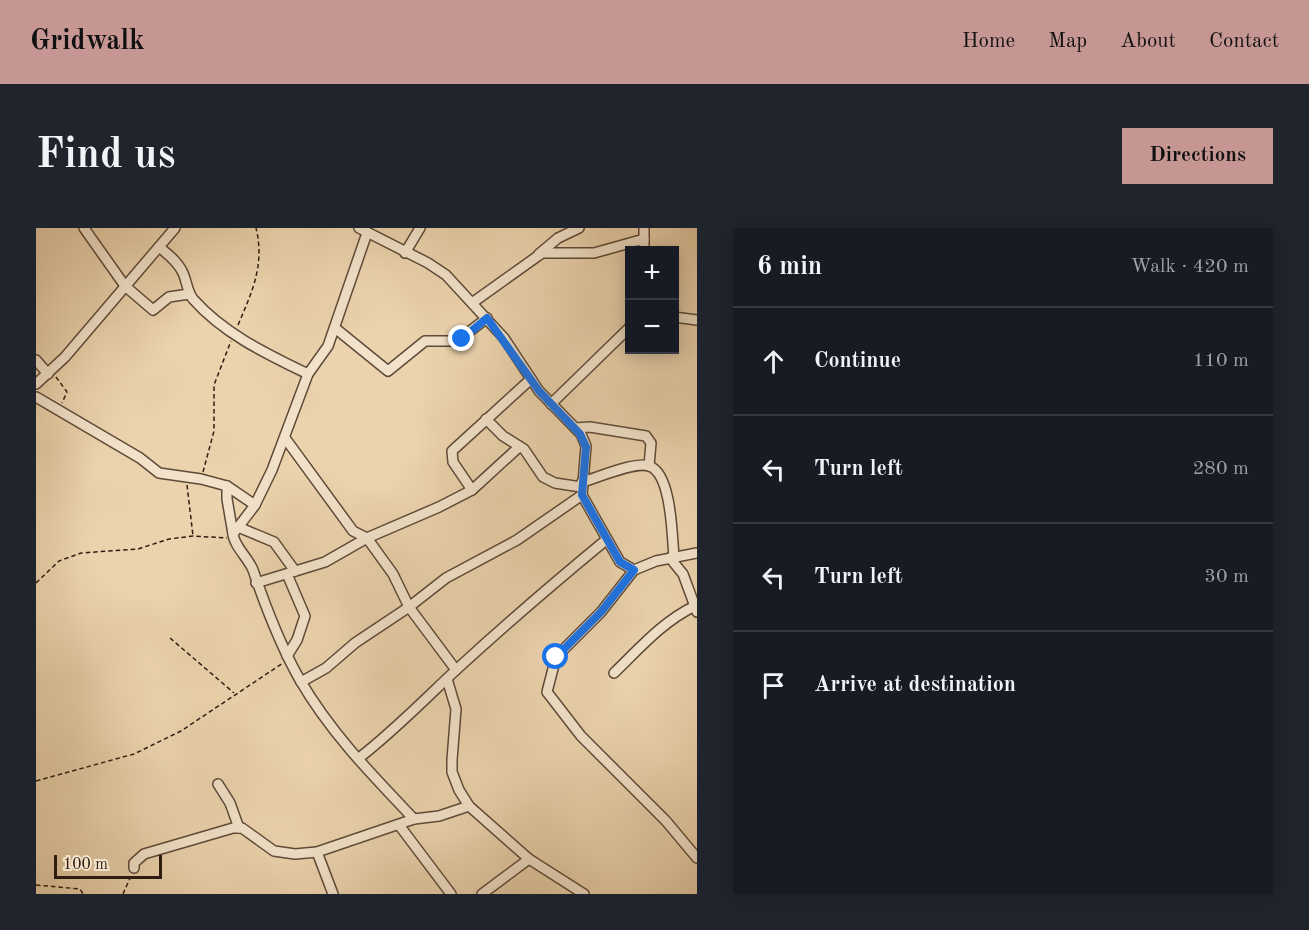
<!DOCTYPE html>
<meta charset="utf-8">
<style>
:root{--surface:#171b24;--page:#20242c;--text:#f1f3f6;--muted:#9ea1a6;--line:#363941;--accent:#c59692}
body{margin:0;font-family:"Old Standard TT",serif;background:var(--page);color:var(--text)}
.controls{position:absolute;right:18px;top:18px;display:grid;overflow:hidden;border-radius:0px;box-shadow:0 3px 15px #0003}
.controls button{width:54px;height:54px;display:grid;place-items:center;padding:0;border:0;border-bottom:2px solid var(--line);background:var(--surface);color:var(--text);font:30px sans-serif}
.scale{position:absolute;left:18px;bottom:15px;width:108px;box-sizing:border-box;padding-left:6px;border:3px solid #301d12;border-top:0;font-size:16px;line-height:21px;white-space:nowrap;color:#301d12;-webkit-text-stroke:4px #f2e2ca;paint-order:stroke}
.stop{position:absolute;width:18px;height:18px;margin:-14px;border:4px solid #1a73e8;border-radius:50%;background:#fff}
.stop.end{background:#1a73e8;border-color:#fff;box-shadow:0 2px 6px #0008}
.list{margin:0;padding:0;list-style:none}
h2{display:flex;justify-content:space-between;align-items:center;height:78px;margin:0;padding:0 24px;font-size:26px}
h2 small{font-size:20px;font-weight:400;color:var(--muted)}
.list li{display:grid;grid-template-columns:39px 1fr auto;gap:18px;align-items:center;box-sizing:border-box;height:108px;padding:0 24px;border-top:2px solid var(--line)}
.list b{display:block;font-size:22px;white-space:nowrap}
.list em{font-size:20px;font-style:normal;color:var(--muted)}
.icon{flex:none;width:33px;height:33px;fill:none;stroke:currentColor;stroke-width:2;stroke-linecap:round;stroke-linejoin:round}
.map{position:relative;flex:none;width:661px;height:666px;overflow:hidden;border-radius:0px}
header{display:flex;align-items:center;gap:36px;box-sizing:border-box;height:84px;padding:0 30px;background:var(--accent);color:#111}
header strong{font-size:28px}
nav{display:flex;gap:33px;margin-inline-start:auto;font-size:21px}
.intro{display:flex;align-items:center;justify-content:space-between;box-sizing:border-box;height:144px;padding:0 36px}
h1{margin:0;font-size:42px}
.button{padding:15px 27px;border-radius:0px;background:var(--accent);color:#111;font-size:21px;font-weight:700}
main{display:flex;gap:36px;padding:0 36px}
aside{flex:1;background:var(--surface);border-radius:0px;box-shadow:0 3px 15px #0003}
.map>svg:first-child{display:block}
</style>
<header>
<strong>Gridwalk</strong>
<nav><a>Home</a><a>Map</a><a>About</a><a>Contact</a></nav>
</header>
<div class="intro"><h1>Find us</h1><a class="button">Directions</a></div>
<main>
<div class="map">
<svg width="661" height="666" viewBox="0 0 661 666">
<rect width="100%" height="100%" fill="#ebd3ad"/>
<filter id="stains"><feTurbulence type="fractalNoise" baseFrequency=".00333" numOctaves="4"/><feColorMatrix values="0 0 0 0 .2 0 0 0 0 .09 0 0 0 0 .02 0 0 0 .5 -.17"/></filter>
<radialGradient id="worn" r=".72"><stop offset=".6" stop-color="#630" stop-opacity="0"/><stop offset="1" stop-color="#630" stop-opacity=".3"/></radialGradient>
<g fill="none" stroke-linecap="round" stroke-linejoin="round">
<defs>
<g id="minor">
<path d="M 48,0 L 89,58 L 117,82 L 133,69 L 153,66"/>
<path d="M 323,0 L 392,35 L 410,47 L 468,110 L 503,163 L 545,206 L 550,218 L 546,267 L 584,334 L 598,342 L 620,333 L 661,325"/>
<path d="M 608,0 L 608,22"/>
<path d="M 331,5 L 292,118 L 272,146 L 236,242 L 219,277 L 197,306 C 198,318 213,331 217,342 C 230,380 244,417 264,452 C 294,504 337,548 378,591"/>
<path d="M 123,19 C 132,26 142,34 147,45 C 151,54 151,63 157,71 C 188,106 231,126 272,146"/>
<path d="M 369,25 L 384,0"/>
<path d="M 503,26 L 522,10 L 543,0"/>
<path d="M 436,75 L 506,25 L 558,25 L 608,11"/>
<path d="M 638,89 L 661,92"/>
<path d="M 299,100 L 352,143 L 389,113 L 421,113 L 451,90"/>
<path d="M 0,132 L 12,146"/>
<path d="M 0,156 L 29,129 L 139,0"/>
<path d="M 0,169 L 104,230 L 123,245 L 165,251 L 191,258 L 219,277"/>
<path d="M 515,176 L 594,99"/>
<path d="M 450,191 L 467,208 L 488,221 L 507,249 L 519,255 L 545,259"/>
<path d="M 539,200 L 554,199 L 610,208 L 615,215 L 613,238"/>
<path d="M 249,210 L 317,303 L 331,310 L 403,279 L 436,262 L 483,219"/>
<path d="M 546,254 C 561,250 599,233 613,238 C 636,245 636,310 638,329"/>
<path d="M 191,258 L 191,271 L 197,306"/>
<path d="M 436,262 L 417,234 L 416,223 L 495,151"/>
<path d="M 202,299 L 238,314 L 259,343"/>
<path d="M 634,330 L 647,346 L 661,384"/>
<path d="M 598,342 L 565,384 L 520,429 L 511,464 L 545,508 L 630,593 L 661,630"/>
<path d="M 220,355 L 289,334 L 331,310 L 357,346 L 373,379 L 420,442"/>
<path d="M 251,428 L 261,412 L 269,388 L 251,346"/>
<path d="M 578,445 C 603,421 627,393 659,378"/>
<path d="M 411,451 L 420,481 L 416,532 L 416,544 L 423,562 L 433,578 L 493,631 L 548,666"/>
<path d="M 265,454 L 290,440 L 319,415 L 373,379 L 410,350 L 481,312 L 546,267"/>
<path d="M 323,530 C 358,503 388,472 421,441 C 469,397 519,354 570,312"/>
<path d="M 182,556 L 194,575 L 203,600"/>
<path d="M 363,597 L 415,666"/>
<path d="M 281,624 L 297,666"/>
<path d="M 98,640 L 98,635 L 108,626 L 197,600 L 206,600 L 238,623 L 259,626 L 281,624 L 378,591 L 403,588 L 433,578"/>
<path d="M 446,666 L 493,631"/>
</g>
</defs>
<!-- minor casing -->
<use href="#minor" stroke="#5f4a39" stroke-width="12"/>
<!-- path -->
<g stroke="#301d12" stroke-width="1.5" stroke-dasharray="4.5 3" stroke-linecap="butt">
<path d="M 202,97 C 216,64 229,37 220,0"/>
<path d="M 20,149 L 31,164 L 26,175"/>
<path d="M 167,244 L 178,203 L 178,157 L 195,113"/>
<path d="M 151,257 L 157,308"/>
<path d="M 0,355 L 23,333 L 45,325 L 102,321 L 133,311 L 157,308 L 191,310"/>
<path d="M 134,410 L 198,465"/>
<path d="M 0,553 L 98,526 L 145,503 L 247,435"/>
<path d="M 0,657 L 44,661 L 47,666"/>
<path d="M 87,666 L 95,648"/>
</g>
<!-- minor -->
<use href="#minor" stroke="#f2e2ca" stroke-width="9"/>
</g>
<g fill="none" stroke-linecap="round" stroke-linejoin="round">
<!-- route -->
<path stroke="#1a73e8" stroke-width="8" d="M 426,111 L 451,90 L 503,163 L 544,206 L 550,219 L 546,267 L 584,334 L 598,342 L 565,384 L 520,429"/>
</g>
<rect width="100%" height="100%" filter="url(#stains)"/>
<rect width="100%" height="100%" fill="url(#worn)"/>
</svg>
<div class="controls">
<button>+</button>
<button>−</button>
</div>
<div class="scale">100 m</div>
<div class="stop" style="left:520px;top:429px"></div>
<div class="stop end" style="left:426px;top:111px"></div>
</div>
<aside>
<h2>6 min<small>Walk · 420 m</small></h2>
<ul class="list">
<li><svg class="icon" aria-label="ahead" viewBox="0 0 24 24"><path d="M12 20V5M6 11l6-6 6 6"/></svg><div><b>Continue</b></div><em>110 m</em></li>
<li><svg class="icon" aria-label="left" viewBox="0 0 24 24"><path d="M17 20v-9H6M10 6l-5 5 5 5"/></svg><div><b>Turn left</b></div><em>280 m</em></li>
<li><svg class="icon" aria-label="left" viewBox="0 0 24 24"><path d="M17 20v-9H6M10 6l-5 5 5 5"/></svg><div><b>Turn left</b></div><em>30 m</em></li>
<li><svg class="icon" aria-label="arrive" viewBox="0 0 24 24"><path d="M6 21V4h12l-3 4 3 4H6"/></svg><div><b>Arrive at destination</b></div></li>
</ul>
</aside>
</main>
